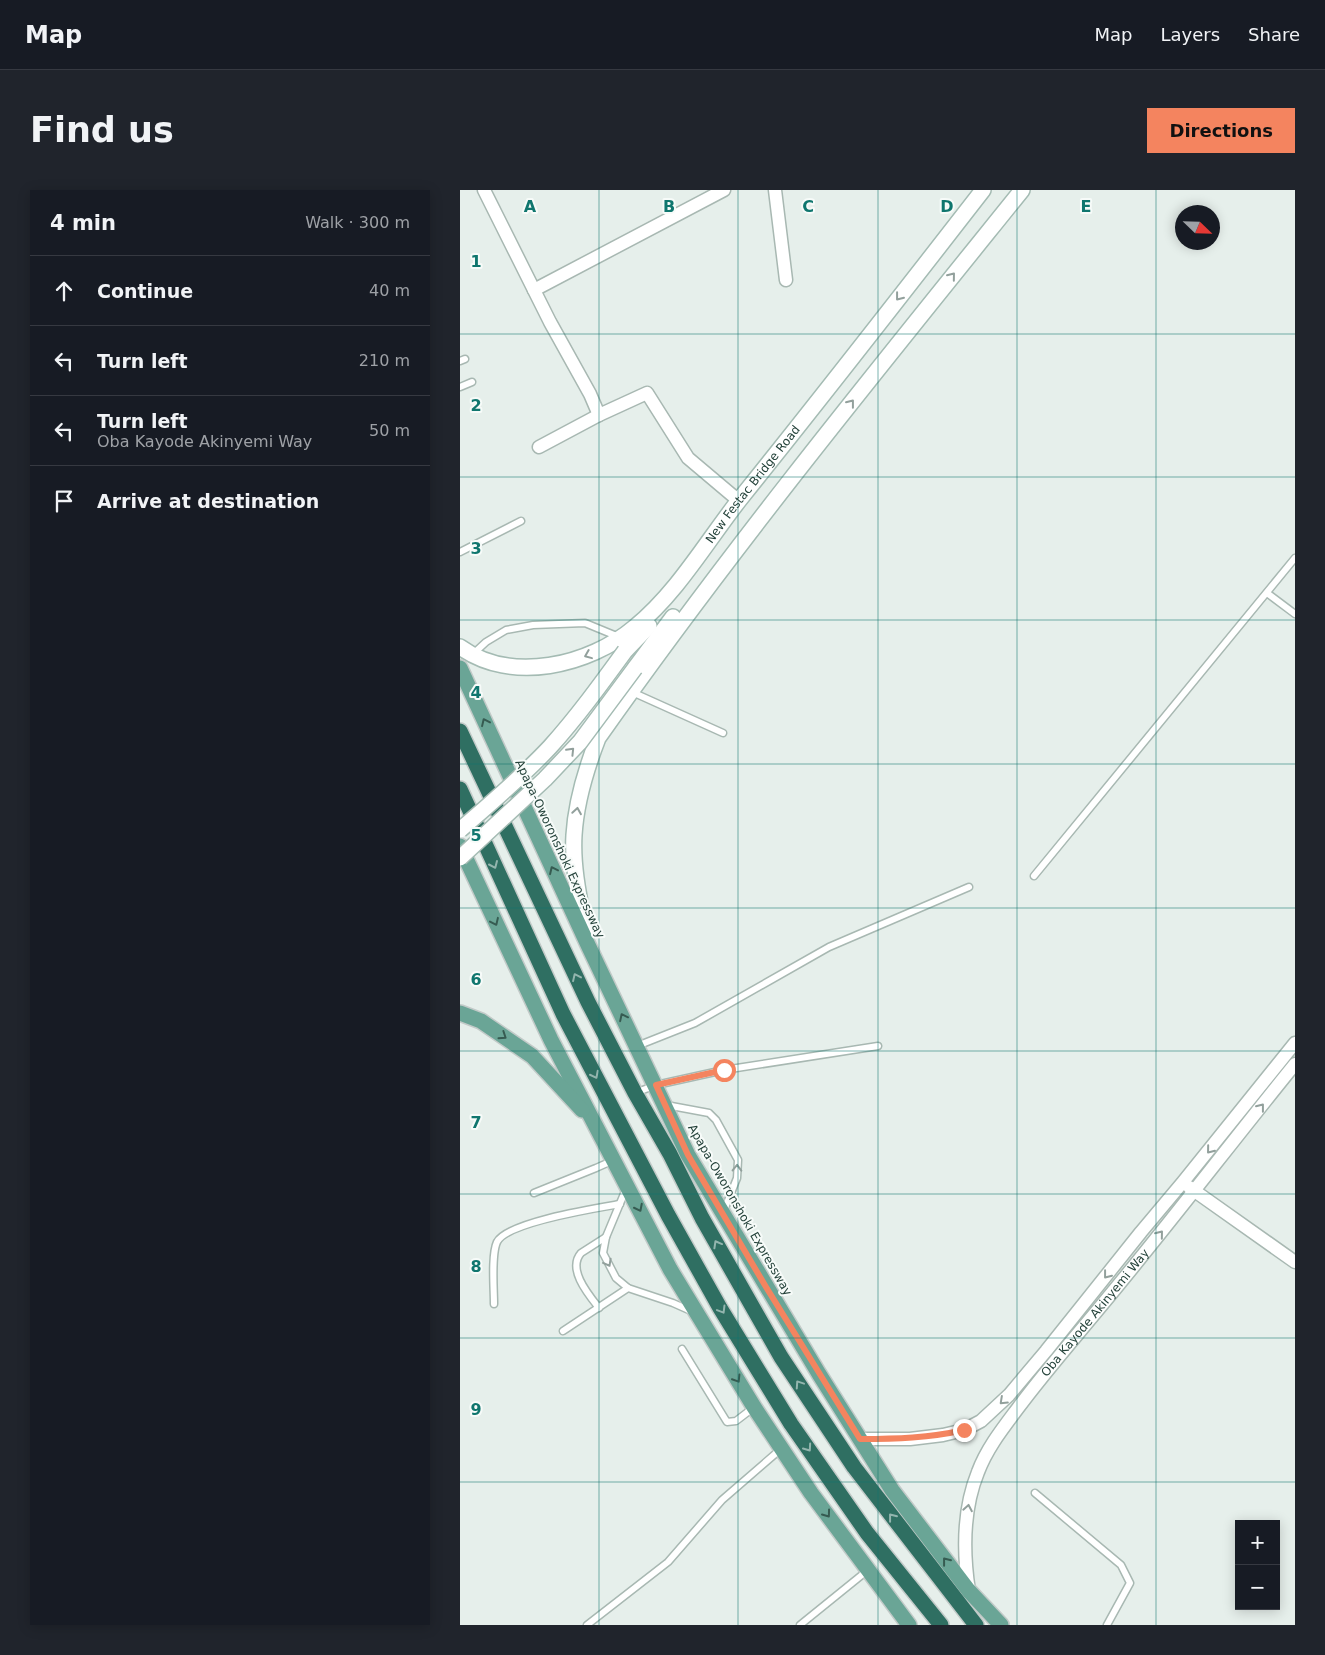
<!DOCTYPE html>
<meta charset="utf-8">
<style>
:root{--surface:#171b24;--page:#20242c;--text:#f1f3f6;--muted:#9ea1a6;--line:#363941;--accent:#f4845f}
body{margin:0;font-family:"DejaVu Sans",sans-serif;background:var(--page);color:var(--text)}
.controls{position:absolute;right:15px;bottom:15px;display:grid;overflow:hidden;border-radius:0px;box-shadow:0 2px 12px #0003}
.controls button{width:45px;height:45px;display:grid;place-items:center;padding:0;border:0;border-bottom:1px solid var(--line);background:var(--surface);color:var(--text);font:25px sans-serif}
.compass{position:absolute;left:715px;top:15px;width:45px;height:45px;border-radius:50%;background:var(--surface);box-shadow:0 2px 12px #0003;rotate:113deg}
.stop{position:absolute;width:15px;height:15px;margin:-11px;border:4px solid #f4845f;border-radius:50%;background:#fff}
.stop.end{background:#f4845f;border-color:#fff;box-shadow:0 1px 5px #0008}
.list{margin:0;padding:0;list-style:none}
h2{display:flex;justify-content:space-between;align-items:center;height:65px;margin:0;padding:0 20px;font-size:21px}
h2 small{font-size:16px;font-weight:400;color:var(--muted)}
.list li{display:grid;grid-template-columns:32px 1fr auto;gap:15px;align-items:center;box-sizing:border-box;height:70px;padding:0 20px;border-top:1px solid var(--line)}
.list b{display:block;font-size:19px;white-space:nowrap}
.list p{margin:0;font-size:16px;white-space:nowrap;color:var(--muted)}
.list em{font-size:16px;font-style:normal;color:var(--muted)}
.icon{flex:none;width:28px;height:28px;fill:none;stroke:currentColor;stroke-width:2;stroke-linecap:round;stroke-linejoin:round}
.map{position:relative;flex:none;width:835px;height:1435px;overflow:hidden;border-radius:0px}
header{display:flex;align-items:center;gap:30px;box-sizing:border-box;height:70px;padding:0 25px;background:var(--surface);border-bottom:1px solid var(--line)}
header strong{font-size:24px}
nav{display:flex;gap:28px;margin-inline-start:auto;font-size:18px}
.intro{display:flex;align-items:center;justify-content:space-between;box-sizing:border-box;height:120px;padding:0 30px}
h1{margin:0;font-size:35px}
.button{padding:12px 22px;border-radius:0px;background:var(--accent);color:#111;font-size:18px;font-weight:700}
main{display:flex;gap:30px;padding:0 30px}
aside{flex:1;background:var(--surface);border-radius:0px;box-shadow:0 2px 12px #0003}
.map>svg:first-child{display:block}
</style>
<header>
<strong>Map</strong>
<nav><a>Map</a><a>Layers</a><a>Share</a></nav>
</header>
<div class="intro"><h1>Find us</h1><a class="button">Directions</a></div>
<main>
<aside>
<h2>4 min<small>Walk · 300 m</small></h2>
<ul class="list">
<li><svg class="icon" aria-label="ahead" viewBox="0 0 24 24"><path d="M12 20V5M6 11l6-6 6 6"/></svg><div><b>Continue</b></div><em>40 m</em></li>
<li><svg class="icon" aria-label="left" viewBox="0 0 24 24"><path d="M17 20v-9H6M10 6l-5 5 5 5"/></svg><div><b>Turn left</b></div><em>210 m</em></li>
<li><svg class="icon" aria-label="left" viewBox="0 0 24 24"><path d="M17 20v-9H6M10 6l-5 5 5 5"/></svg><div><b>Turn left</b><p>Oba Kayode Akinyemi Way</p></div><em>50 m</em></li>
<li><svg class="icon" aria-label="arrive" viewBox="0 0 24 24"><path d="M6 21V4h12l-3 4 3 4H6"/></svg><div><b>Arrive at destination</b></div></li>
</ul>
</aside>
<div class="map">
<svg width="835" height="1435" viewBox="0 0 835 1435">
<rect width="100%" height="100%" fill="#e6efeb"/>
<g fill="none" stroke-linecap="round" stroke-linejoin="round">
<defs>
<g id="service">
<path d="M 0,171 L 5,169"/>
<path d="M 0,197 L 12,192"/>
<path d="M 0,362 L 61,331"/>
<path d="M 807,403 L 835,424"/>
<path d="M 13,464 L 26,452 L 46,440 L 73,435 L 125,433 L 159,447"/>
<path d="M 172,502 L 263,543"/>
<path d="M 574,686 L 835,368"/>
<path d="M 177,856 L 235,833 L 369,757 L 509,697"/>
<path d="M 175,903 L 196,895 L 264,880 L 418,856"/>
<path d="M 206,915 L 249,923 L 256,930 L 278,970 L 277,988 L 263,1023"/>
<path d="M 166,999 L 146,1047 L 143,1063 L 156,1088 L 168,1098 L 213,1113 L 231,1121"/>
<path d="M 74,1003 L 136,978 L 154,970"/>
<path d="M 34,1114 C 34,1099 31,1065 37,1052 C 47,1032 137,1018 160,1014"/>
<path d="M 139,1118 C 128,1104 107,1079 121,1063 L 146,1047"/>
<path d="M 103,1141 L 168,1098"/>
<path d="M 222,1159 L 267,1232 L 276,1231 L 293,1218"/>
<path d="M 575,1303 L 661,1375 L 670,1393 L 647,1435"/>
<path d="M 127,1435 L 208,1372 L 262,1310 L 322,1258"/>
<path d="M 340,1435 L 408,1380"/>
</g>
<g id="minor">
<path d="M 24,0 L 90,132 L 130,204 L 139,225"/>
<path d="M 315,0 L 326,90"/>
<path d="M 74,100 L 264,0"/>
<path d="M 79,257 L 139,225 L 187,203 L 228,268 L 279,311"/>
<path d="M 729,997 L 835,1072"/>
<path d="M 400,1249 L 450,1249 L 483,1245 L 504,1240 L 521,1231 L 549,1205 L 586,1161 L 681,1042 L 723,992 L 835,853"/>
<path id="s1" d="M 509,1401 C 503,1362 503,1319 518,1282 C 527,1258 543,1238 558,1218 C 584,1183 613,1150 641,1116 C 707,1037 770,954 835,874"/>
</g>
<g id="secondary">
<path id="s2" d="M 0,457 C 51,494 129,476 175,437 C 217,403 247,351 280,309 C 362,207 443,103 523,0"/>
<path d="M 165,461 L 189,436"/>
<path d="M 175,478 L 213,427"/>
<path d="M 126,744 C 120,712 112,678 114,645 C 116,612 126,579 138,548 C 271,359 417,180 562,0"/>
</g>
<g id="primary">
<path d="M 0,478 L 128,755 L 228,965 L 359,1184 L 432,1300 L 509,1401 L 541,1435"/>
<path d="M 0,656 L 91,850 L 210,1079 L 294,1217 L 351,1303 L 449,1435"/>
<path d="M 0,823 L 21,831 L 72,866 L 122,920"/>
</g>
<g id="motorway">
<path d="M 0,541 L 128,812 L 175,903 L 210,964 L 242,1028 L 321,1167 L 394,1277 L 516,1435"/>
<path d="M 0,599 L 103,824 L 208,1025 L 260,1118 L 331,1234 L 407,1343 L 481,1435"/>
</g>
</defs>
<!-- service casing -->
<use href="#service" stroke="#a8b8b2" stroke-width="9"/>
<!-- minor casing -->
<use href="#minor" stroke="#a8b8b2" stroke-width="15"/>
<!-- secondary casing -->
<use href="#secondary" stroke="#a4bbb3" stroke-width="18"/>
<!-- primary casing -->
<use href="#primary" stroke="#c2cac8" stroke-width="18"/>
<!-- motorway casing -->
<use href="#motorway" stroke="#c2cac8" stroke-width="18"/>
<!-- service -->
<use href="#service" stroke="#fff" stroke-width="6"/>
<!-- minor -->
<use href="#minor" stroke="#fff" stroke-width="12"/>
<!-- secondary -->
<use href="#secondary" stroke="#fff" stroke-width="15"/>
<!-- primary -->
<use href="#primary" stroke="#6aa596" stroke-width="15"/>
<!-- motorway -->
<use href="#motorway" stroke="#2f6f62" stroke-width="15"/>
<defs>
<g id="secondary-bridge">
<path d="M 0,640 C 31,613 62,587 90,557 C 117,527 141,494 165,461"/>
<path d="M 0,668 L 85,589 L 120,552 L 175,478"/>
</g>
</defs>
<!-- secondary-bridge casing -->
<use href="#secondary-bridge" stroke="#a4bbb3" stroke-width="18" stroke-linecap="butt"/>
<!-- secondary-bridge -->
<use href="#secondary-bridge" stroke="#fff" stroke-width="15"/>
</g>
<!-- one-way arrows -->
<defs><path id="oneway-chevron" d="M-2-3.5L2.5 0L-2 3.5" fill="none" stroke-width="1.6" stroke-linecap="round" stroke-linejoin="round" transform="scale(1.25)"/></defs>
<g stroke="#92a09c">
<use href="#oneway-chevron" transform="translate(492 86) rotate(-51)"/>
<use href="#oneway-chevron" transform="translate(439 107) rotate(128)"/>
<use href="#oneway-chevron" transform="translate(391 213) rotate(-52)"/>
<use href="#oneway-chevron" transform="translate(128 465) rotate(158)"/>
<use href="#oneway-chevron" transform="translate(111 561) rotate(-46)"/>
<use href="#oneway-chevron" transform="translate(117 621) rotate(-81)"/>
<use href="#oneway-chevron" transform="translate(801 917) rotate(-52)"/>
<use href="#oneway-chevron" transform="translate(750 960) rotate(129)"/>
<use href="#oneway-chevron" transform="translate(277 978) rotate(-89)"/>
<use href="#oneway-chevron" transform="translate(700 1044) rotate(-51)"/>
<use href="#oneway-chevron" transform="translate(148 1073) rotate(61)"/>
<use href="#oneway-chevron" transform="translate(647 1085) rotate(128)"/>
<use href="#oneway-chevron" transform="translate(543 1211) rotate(137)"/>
<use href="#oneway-chevron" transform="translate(508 1318) rotate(-80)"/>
</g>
<g stroke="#365b51">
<use href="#oneway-chevron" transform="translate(25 532) rotate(-115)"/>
<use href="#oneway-chevron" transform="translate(93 680) rotate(-115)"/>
<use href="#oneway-chevron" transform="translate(35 732) rotate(65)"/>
<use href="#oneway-chevron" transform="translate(163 827) rotate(-116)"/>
<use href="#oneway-chevron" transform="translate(43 846) rotate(34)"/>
<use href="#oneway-chevron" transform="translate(179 1018) rotate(63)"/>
<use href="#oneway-chevron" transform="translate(277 1189) rotate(58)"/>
<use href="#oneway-chevron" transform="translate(367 1324) rotate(54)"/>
<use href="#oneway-chevron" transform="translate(486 1371) rotate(-128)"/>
</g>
<g stroke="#93b5ae">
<use href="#oneway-chevron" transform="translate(34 675) rotate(66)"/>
<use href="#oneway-chevron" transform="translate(116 787) rotate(-115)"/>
<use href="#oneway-chevron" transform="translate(135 885) rotate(63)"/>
<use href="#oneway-chevron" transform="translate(257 1054) rotate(-119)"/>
<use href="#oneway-chevron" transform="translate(262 1120) rotate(59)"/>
<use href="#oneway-chevron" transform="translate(339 1194) rotate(-124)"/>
<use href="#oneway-chevron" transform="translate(348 1258) rotate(55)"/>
<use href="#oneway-chevron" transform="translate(432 1327) rotate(-128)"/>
</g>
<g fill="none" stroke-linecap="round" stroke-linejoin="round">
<!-- route -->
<path stroke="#f4845f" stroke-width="6" d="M 264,880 L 196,895 L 228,965 L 306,1097 L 400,1249 C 436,1249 469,1248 504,1240"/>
</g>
<!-- grid -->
<path fill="none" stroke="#0f766e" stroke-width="1" stroke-opacity="0.55" d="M 139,0 L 139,1435M 278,0 L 278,1435M 418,0 L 418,1435M 557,0 L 557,1435M 696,0 L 696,1435M 0,144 L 835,144M 0,287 L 835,287M 0,430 L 835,430M 0,574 L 835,574M 0,718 L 835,718M 0,861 L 835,861M 0,1004 L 835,1004M 0,1148 L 835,1148M 0,1292 L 835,1292"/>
<g text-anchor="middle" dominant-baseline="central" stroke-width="4" stroke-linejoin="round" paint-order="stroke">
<!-- street labels -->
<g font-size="12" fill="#24423a" stroke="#f7fbf9">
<text stroke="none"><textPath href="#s2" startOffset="374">New Festac Bridge Road</textPath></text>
<text transform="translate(100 659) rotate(65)">Apapa-Oworonshoki Expressway</text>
<text transform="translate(280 1020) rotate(60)">Apapa-Oworonshoki Expressway</text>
<text stroke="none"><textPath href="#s1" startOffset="319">Oba Kayode Akinyemi Way</textPath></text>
</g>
</g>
<g font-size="16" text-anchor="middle" font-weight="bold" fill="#0f766e" stroke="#f7fbf9" stroke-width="4" stroke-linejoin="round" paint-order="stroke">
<text x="70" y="22">A</text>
<text x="209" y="22">B</text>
<text x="348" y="22">C</text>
<text x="487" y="22">D</text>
<text x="626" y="22">E</text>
<text x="16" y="77">1</text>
<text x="16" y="221">2</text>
<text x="16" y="364">3</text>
<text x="16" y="508">4</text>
<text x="16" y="651">5</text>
<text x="16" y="795">6</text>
<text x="16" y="938">7</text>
<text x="16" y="1082">8</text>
<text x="16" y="1225">9</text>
</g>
</svg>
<div class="controls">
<button>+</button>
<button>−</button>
</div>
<svg class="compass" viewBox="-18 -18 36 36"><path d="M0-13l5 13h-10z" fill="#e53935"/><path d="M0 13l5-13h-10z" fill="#9ea1a6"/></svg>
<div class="stop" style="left:264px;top:880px"></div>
<div class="stop end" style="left:504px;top:1240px"></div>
</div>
</main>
